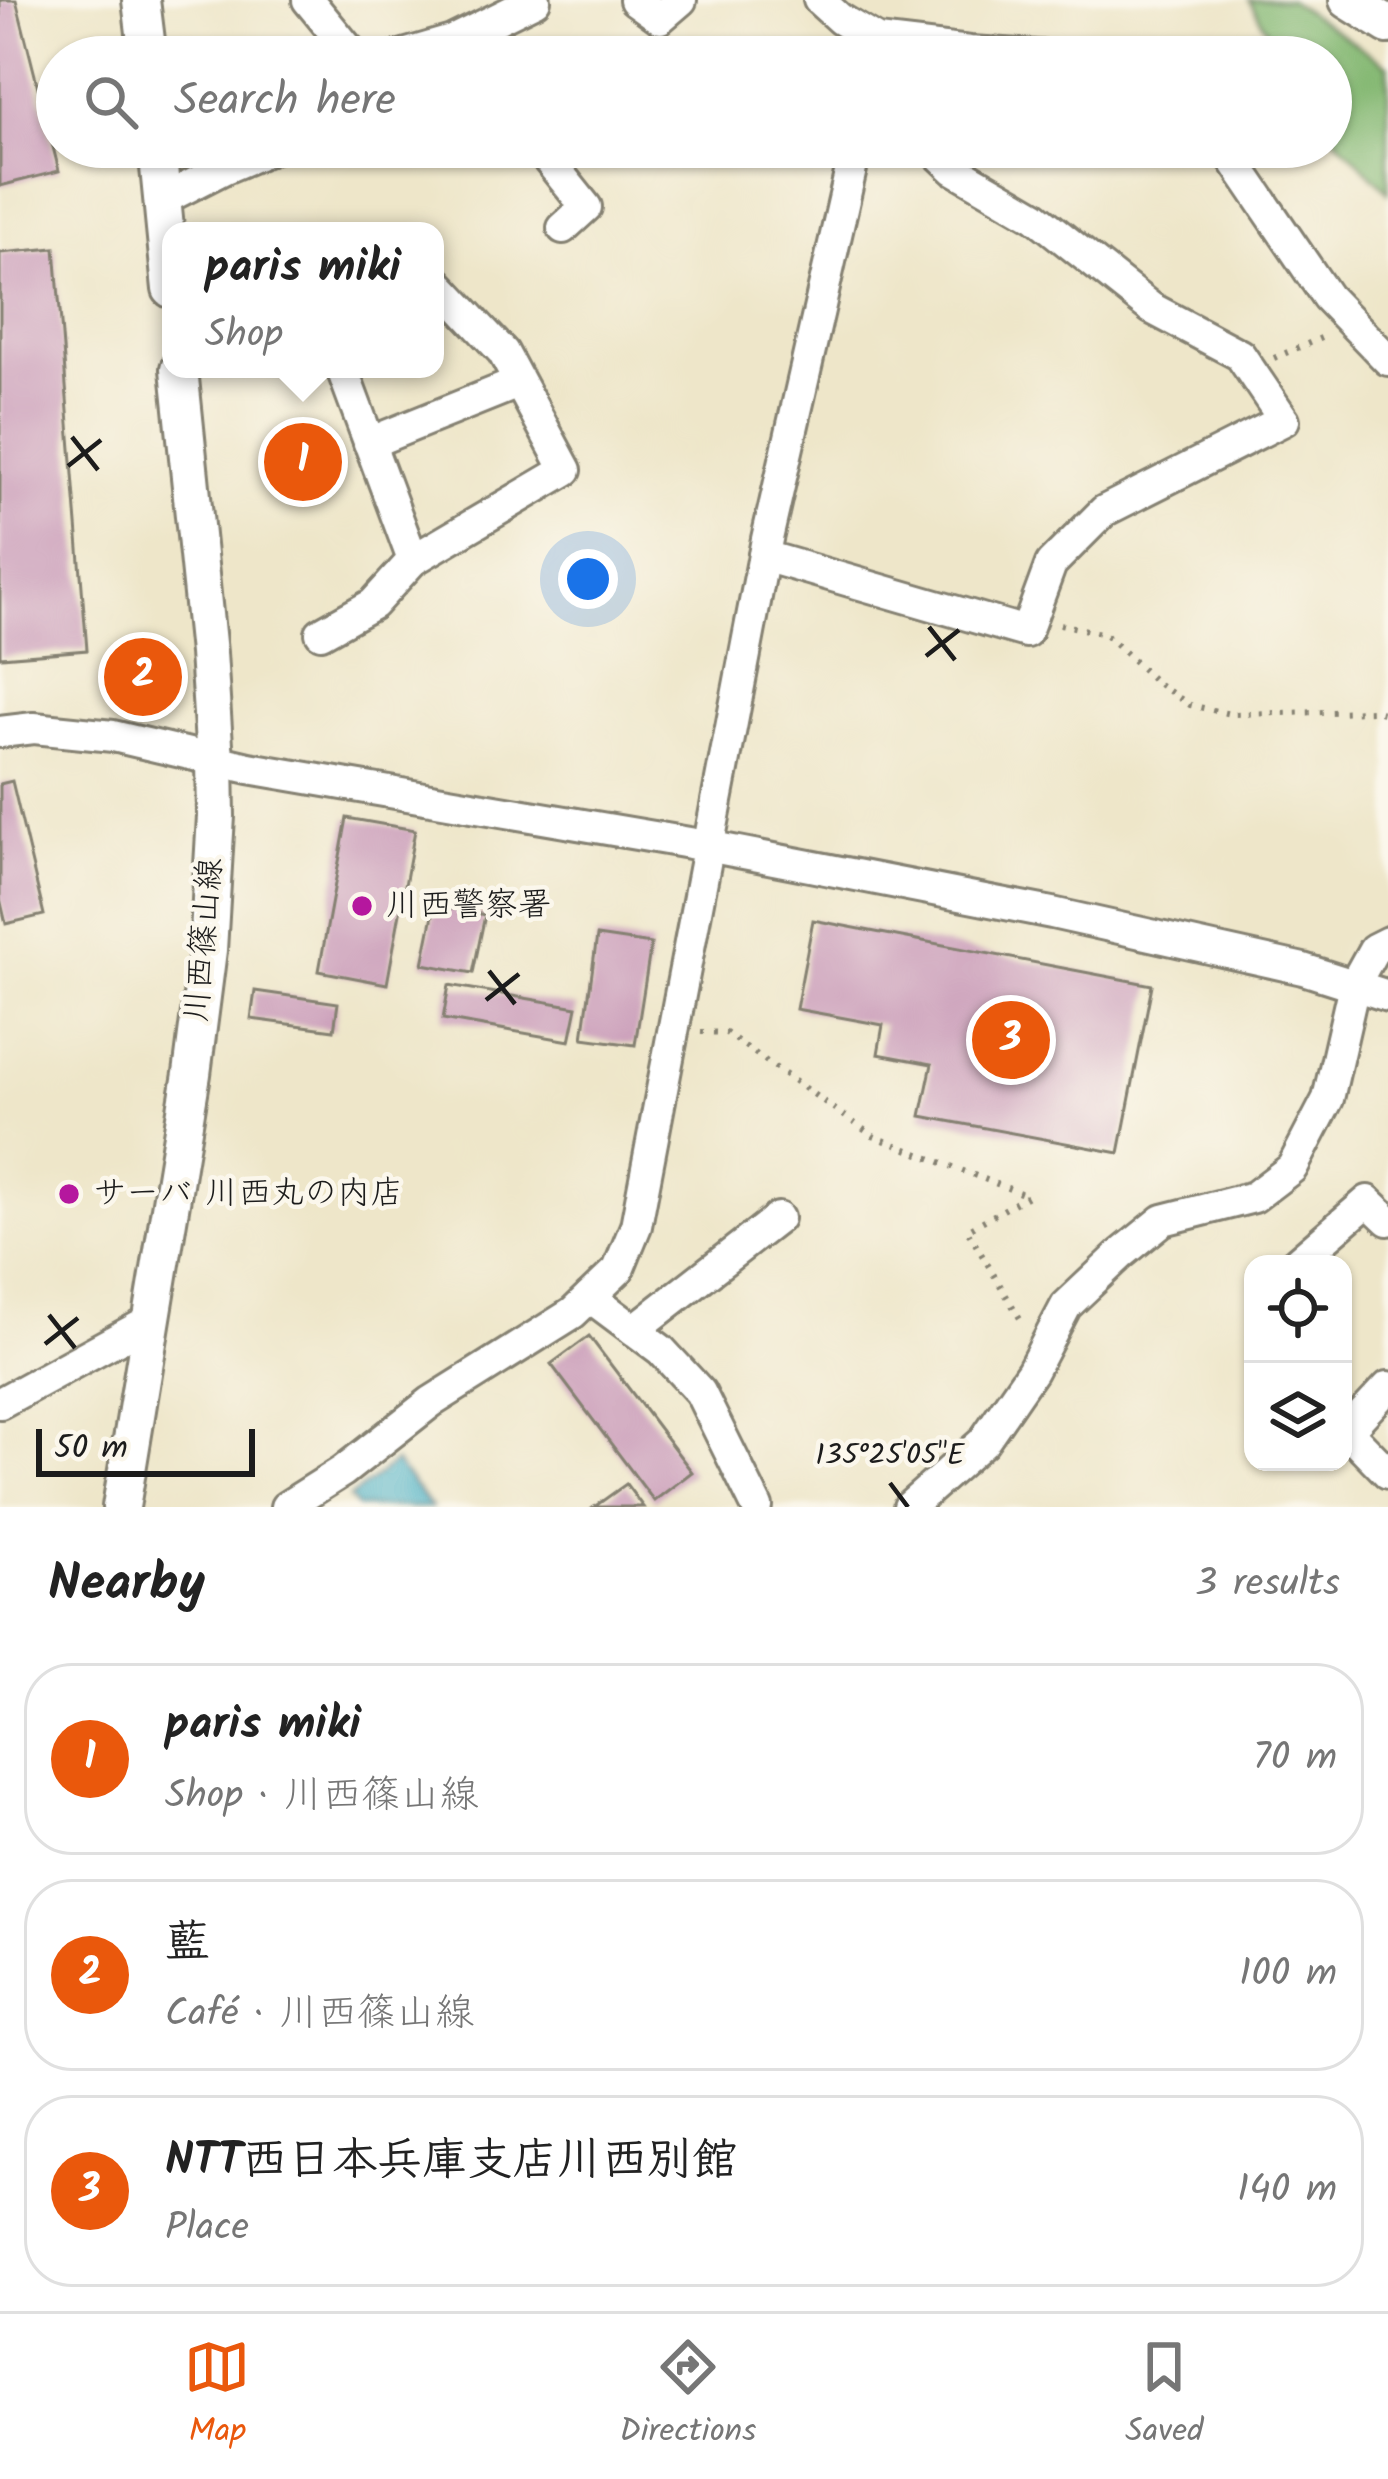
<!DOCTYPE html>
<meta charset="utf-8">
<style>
:root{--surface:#fff;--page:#f2f2f2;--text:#222;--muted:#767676;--line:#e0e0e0;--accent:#ea580c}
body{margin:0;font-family:Kalam,"Klee One",sans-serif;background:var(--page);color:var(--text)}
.controls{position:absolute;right:36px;bottom:36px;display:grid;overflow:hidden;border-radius:24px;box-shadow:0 3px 9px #0004}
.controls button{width:108px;height:108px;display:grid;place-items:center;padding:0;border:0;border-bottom:3px solid var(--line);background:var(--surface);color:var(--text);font:60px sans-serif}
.scale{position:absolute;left:36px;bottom:30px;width:219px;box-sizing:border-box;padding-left:12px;border:6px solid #1c1c1c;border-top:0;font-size:33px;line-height:42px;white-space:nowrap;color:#1c1c1c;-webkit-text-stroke:9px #fbf7ec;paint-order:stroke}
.you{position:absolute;left:588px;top:579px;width:42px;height:42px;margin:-30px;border:9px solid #fff;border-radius:50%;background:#1a73e8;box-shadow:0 0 0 18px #1a73e833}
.badge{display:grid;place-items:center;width:78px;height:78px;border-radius:50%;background:var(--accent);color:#fff;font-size:39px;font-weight:700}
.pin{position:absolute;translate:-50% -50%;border:6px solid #fff;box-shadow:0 3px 12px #0006}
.popup{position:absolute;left:162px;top:222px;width:282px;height:156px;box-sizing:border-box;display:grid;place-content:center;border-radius:24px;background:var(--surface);filter:drop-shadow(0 3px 9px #0005);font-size:39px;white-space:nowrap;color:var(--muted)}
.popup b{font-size:45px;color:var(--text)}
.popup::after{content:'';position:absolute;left:50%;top:100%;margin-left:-24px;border:24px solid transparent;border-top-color:var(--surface)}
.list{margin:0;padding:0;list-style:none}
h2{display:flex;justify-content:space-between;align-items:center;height:156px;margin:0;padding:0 48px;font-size:51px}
h2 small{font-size:39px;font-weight:400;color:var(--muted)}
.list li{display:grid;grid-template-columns:78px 1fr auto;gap:36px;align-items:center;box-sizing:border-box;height:192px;margin:0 24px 24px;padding:0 24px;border:3px solid var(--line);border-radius:48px}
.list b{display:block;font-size:45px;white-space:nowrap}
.list p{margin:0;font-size:39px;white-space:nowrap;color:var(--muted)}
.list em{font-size:39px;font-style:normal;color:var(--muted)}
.icon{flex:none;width:66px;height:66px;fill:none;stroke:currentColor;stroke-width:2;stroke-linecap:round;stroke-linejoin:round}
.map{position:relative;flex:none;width:1388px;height:1507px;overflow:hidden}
.search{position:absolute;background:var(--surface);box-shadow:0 3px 9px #0004;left:36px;right:36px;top:36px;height:132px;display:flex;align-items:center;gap:30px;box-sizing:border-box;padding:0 42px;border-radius:66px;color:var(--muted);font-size:45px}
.sheet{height:804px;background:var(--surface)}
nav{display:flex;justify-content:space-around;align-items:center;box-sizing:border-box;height:168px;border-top:3px solid var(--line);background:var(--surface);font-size:33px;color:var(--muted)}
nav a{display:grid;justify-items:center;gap:6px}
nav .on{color:var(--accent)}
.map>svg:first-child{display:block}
</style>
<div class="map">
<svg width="1388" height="1507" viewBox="0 0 1388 1507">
<rect width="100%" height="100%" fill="#fbf7ec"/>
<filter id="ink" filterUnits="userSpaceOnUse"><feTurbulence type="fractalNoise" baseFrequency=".00833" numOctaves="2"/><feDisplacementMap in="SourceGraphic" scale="24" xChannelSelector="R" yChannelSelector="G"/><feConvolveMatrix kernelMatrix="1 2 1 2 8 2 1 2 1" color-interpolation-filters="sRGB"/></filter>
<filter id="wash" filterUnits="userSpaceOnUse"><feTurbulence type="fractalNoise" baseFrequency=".004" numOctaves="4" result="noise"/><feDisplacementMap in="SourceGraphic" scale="48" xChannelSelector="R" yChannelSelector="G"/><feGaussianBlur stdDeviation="2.7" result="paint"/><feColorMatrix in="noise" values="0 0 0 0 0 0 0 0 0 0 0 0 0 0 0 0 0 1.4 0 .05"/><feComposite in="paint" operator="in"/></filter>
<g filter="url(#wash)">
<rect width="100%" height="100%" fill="#eee6c9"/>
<!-- forest -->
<path fill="#86b974" stroke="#516a48" stroke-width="3" d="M 1249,0 L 1289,0 L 1388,65 L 1388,192 L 1331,133 L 1331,57 L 1283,57 Z"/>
<!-- water -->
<path fill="#41abc1" stroke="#2e646e" stroke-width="3" d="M 395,1462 L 431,1507 L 357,1507 L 349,1498 Z"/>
<g id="blocks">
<!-- building -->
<g fill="#ca9db9">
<path d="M 0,0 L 16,0 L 59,171 L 0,186 Z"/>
<path d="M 55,248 L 87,650 L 0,657 L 0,253 Z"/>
<path d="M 12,781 L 44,915 L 6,924 L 0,898 L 0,784 Z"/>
<path d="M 347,818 L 415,830 L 387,984 L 319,971 Z"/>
<path d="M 435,905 L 485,915 L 473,973 L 423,964 Z"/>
<path d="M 813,920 L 1152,985 L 1119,1153 L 921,1116 L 932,1064 L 878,1054 L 883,1025 L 796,1009 Z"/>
<path d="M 597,936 L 651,944 L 635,1045 L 583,1038 Z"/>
<path d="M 449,985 L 577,1007 L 570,1041 L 443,1019 Z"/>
<path d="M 255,991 L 338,1003 L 334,1030 L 251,1019 Z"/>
<path d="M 589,1336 L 692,1472 L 654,1501 L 551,1364 Z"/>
<path d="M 626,1484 L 643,1507 L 594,1507 Z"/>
</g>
</g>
</g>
<g filter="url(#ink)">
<use href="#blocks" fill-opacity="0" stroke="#858172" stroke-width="3"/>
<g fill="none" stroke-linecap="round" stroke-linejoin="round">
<defs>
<g id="minor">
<path d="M 308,0 L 349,50 L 362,57"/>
<path d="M 635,0 L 660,18 L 681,0"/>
<path d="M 819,0 L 840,19 L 877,41 L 970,52 L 1055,57"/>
<path d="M 397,57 L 452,41 L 535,0"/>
<path d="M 538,147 L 586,207 L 563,228"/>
<path d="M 1225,147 L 1327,297 L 1388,360"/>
<path d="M 162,200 L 225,168 L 275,147"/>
<path d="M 342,369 L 413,560 L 566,470 L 503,352 L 435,280"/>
<path d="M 369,443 L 518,383"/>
<path d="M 764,556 L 1026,632 L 1051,564 L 1104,511 L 1284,420 L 1240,355 L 1151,308 L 1035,216 L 954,169 L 931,147"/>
<path d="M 321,633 L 373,604 L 413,560"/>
<path d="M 0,732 L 34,728 L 113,736 L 249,768 L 707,846 L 1052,913 L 1303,969 L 1388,996"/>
<path d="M 1295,1264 L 1368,1201 L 1388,1220"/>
<path d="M 590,1297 L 661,1350 L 700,1392 L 757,1507"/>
<path d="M 634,1330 L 778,1218"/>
<path d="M 0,1403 L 154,1319"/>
<path d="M 1343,1427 L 1347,1431 L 1388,1387"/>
<path d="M 1347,1431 L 1388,1473"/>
<path d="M 286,1507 L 343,1471 L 431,1402 L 573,1313 L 618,1270 L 636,1226 L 767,539 L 856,147"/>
<path d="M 909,1507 L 983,1442 L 1032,1371 L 1066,1306 L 1121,1254 L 1163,1220 L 1254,1197 L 1292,1168 L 1328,1099 L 1354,985 L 1374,949 L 1388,942"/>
</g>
<g id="major">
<path d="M 141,0 L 148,57"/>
<path d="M 1348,0 L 1388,25"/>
<path d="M 157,147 L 171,289"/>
<path d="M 121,1507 L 192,1074 L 208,950 L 216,816 L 215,760 L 208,653 L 179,369"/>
</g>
</defs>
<!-- minor casing -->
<use href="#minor" stroke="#858172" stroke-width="36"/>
<!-- major casing -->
<use href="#major" stroke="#858172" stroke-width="42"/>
<!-- path -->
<g stroke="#858172" stroke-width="6" stroke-dasharray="3 9" stroke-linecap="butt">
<path d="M 1274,358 L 1328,335"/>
<path d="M 1060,624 L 1105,634 L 1157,683 L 1190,705 L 1230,714 L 1375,711 L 1388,714"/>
<path d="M 701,1032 L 726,1033 L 873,1136 L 1028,1196 L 967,1230 L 1024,1325"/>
</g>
<!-- minor -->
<use href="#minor" stroke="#fff" stroke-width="30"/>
<!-- major -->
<use href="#major" stroke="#fff" stroke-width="36"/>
</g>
</g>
<!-- ticks -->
<path fill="none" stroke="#1c1c1c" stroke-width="4.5" d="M 72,437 L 98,470M 68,466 L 101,440M 929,627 L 955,660M 926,656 L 959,630M 489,971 L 515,1004M 486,1000 L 519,974M 49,1315 L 75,1348M 45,1344 L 78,1318M 890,1483 L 908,1507"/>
<!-- markers -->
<g fill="#b5179e" stroke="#fbf7ec" stroke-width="4.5">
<circle cx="362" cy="906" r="12"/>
<circle cx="69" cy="1194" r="12"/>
</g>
<g text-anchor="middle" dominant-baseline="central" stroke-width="9" stroke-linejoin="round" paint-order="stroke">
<!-- poi labels -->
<g font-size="33" fill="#1c1c1c" stroke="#fbf7ec" text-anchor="start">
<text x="386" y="906">川西警察署</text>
<text x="93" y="1194">サーバ 川西丸の内店</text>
</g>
<!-- street labels -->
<g font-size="33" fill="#1c1c1c" stroke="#fbf7ec">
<text transform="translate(205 940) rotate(-85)">川西篠山線</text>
</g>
</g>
<g font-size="30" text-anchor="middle" fill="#1c1c1c" stroke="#fbf7ec" stroke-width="9" stroke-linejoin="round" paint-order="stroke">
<text x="890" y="1464">135°25'05"E</text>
</g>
</svg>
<div class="controls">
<button><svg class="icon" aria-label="locate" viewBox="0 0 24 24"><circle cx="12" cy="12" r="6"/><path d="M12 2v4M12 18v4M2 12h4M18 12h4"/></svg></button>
<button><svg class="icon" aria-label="layers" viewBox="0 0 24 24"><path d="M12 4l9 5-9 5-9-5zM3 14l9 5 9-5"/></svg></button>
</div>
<div class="scale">50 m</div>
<div class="you"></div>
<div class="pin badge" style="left:303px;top:462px">1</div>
<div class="popup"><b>paris miki</b>Shop</div>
<div class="pin badge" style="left:143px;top:677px">2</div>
<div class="pin badge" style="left:1011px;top:1040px">3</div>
<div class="search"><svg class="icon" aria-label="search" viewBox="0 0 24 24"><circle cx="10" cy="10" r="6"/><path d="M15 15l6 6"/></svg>Search here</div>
</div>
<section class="sheet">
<h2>Nearby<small>3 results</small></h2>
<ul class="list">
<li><span class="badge">1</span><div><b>paris miki</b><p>Shop · 川西篠山線</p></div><em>70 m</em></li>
<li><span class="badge">2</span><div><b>藍</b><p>Café · 川西篠山線</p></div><em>100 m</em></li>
<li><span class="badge">3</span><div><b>NTT西日本兵庫支店川西別館</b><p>Place</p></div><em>140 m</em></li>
</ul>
</section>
<nav>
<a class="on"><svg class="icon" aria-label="map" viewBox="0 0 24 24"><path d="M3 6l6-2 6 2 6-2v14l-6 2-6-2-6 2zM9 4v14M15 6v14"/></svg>Map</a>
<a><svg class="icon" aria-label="directions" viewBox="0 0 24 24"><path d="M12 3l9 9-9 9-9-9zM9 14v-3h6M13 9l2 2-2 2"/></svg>Directions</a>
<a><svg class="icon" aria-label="saved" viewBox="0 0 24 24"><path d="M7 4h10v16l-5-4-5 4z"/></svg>Saved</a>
</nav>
